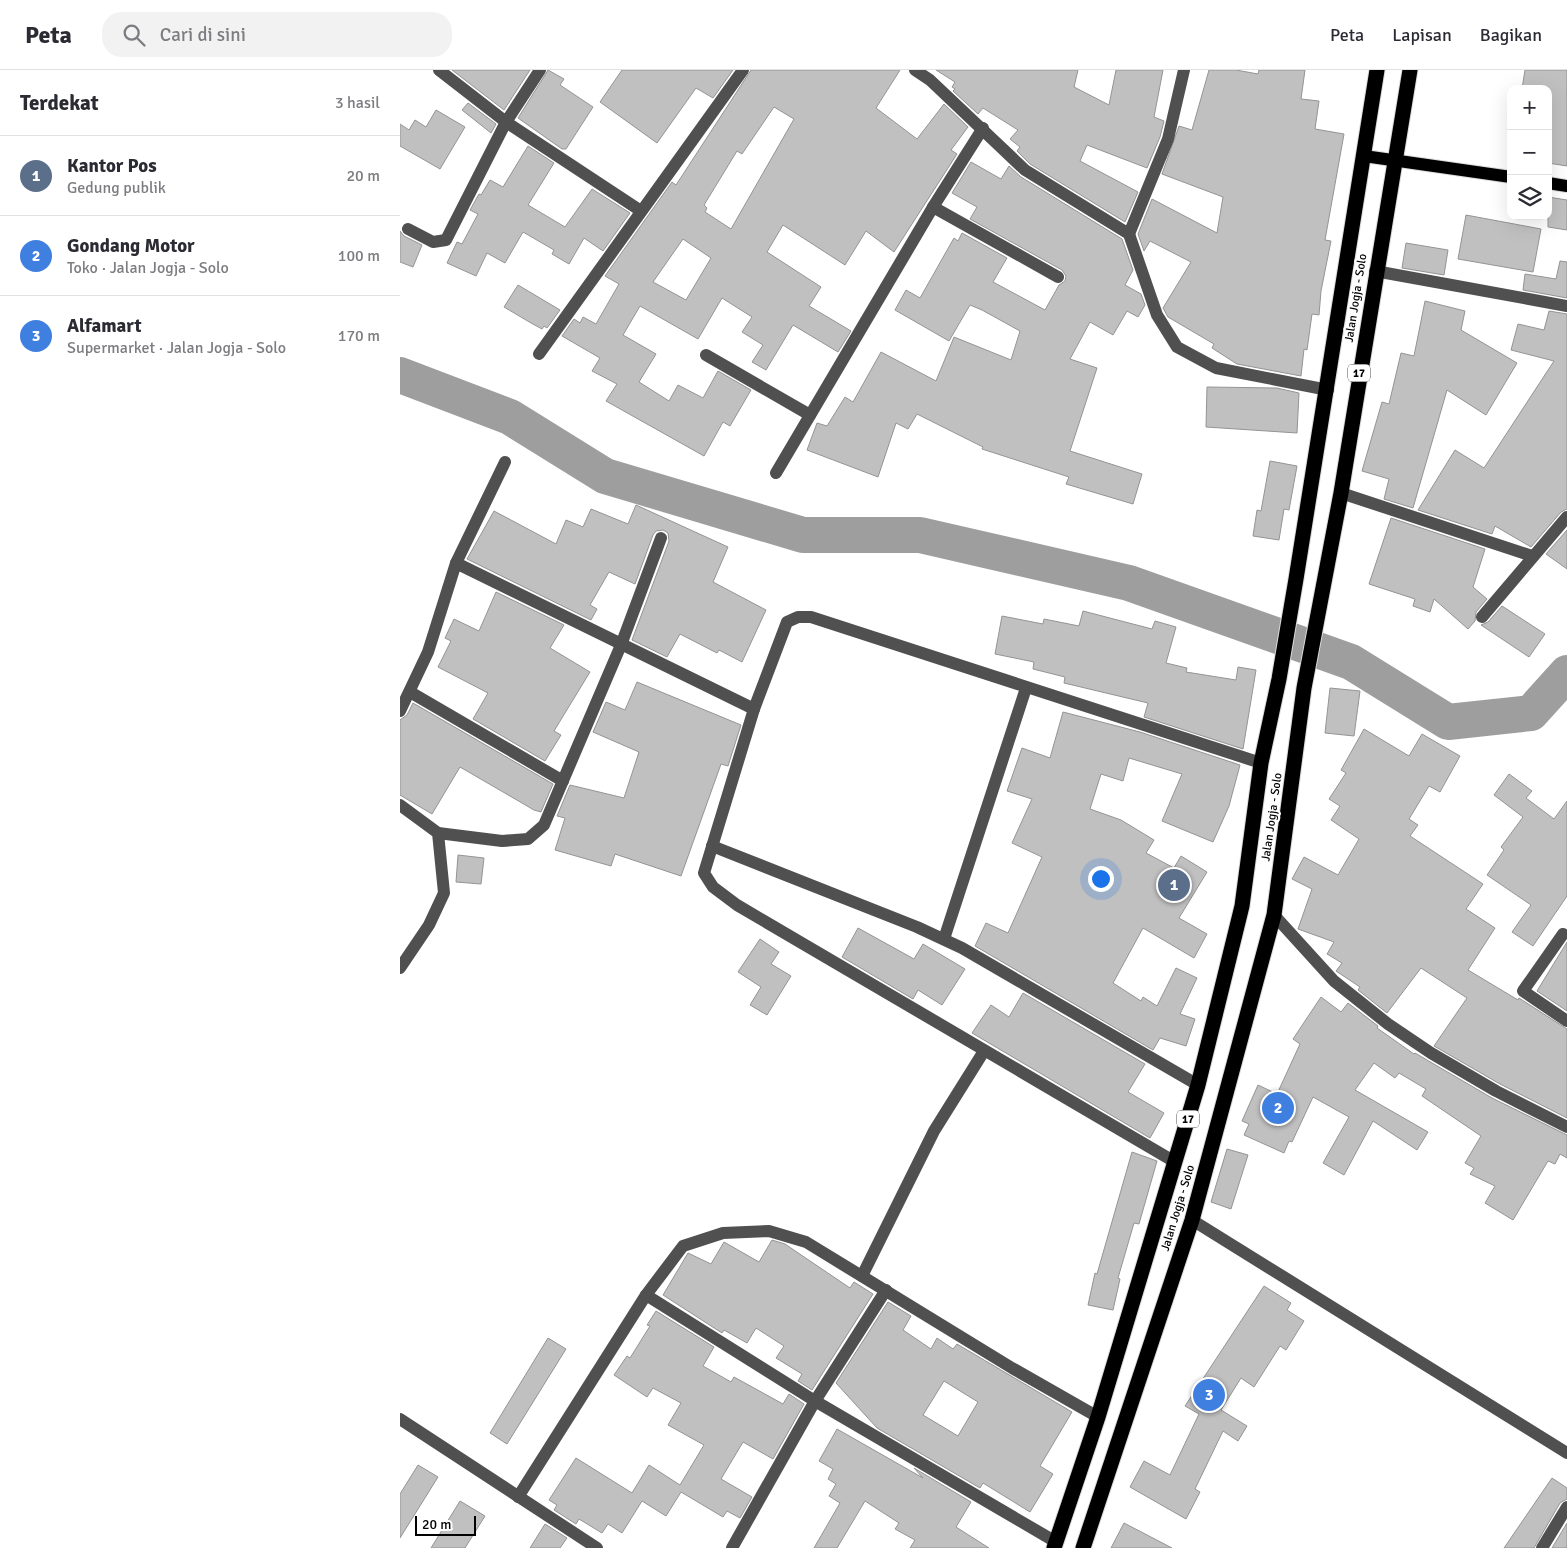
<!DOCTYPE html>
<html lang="id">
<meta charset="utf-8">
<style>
:root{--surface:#fff;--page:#f2f2f3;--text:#2b2b33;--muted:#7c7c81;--line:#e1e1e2;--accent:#000}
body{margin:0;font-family:Signika,sans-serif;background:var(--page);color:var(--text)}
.controls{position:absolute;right:15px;top:15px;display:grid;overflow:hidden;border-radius:10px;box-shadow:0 5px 20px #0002}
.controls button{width:45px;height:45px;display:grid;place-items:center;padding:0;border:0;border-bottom:1px solid var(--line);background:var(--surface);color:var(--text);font:25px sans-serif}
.scale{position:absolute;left:15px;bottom:12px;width:61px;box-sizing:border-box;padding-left:5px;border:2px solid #000;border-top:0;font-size:14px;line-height:18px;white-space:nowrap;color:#000;-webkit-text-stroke:4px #fff;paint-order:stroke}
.you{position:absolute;left:700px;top:808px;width:18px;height:18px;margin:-12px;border:4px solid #fff;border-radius:50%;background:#1a73e8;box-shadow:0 0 0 8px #1a73e833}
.badge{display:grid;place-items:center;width:32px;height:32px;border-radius:50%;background:var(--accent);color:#fff;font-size:16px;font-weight:700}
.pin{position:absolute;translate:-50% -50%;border:2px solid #fff;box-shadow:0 1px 5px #0006}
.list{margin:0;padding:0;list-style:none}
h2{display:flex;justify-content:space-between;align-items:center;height:65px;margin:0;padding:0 20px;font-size:21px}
h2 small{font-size:16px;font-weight:400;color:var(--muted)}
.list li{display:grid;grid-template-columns:32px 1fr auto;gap:15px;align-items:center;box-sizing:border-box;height:80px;padding:0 20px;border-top:1px solid var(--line)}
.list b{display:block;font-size:19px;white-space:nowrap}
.list p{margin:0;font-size:16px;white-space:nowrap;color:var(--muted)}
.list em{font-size:16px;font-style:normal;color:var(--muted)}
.icon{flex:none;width:28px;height:28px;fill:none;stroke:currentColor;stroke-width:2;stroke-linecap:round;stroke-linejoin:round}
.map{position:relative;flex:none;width:1167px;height:1478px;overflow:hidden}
header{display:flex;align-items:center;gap:30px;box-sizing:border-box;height:70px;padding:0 25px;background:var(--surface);border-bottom:1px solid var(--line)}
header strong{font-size:24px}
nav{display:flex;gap:28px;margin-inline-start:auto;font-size:18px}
.search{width:350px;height:45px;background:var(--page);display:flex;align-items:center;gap:12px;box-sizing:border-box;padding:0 18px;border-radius:20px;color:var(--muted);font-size:19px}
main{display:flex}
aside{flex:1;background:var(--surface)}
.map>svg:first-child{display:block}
</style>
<header>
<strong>Peta</strong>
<div class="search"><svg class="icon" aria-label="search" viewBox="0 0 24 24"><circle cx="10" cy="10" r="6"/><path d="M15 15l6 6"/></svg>Cari di sini</div>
<nav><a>Peta</a><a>Lapisan</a><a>Bagikan</a></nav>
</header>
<main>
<aside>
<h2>Terdekat<small>3 hasil</small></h2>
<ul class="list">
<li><span class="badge" style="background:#5c6f8a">1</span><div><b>Kantor Pos</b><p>Gedung publik</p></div><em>20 m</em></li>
<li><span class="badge" style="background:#3f7fe0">2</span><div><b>Gondang Motor</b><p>Toko · Jalan Jogja - Solo</p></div><em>100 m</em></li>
<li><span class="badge" style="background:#3f7fe0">3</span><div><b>Alfamart</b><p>Supermarket · Jalan Jogja - Solo</p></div><em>170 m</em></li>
</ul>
</aside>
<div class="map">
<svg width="1167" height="1478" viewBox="0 0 1167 1478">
<rect width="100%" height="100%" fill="#fff"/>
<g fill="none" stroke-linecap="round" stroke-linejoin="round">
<!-- river -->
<path stroke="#9e9e9e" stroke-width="36" d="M 0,305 L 110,347 L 205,406 L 403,465 L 520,465 L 729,513 L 951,592 L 1048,652 L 1131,643 L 1167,603"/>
</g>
<!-- building -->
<g fill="#c0c0c0" stroke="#949494" fill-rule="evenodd">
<path d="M 52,0 L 130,0 L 104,40 Z"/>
<path d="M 148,0 L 164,9 L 160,15 L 193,37 L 166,79 L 162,79 L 118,48 Z"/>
<path d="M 222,0 L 333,0 L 313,28 L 296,18 L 257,73 L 200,32 Z"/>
<path d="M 351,0 L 500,0 L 476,38 L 517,69 L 544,34 L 568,57 L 551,80 L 557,84 L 494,182 L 466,161 L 445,195 L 383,155 L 367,182 L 421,217 L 409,236 L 451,261 L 438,282 L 393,255 L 366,300 L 352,292 L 363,275 L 342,262 L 352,247 L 322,228 L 298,269 L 240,236 L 223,265 L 256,284 L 239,312 L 269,331 L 278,315 L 303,328 L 318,301 L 351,320 L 330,356 L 323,352 L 304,386 L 206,331 L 217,314 L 192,301 L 200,288 L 162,266 L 174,249 L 180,253 L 183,247 L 196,254 L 219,214 L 205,206 L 272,112 L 276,115 ZM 374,37 L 394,49 L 331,159 L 305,142 L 307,138 L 304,135 L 337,81 L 342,84 ZM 283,169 L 311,188 L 286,230 L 253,212 Z"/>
<path d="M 536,0 L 678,0 L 674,17 L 709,35 L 716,0 L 763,0 L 754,47 L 764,51 L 760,67 L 747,98 L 687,75 L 680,91 L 738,122 L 725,152 L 630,94 L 617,81 L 620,77 L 610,69 L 618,60 L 583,38 L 578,44 L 553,21 L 555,19 L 552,17 L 555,12 Z"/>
<path d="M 809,0 L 836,0 L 858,4 L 859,0 L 905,0 L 901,29 L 919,31 L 915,59 L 944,64 L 925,170 L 931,171 L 921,221 L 919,245 L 912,244 L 907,280 L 904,279 L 901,306 L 837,294 L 812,278 L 814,274 L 768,247 L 763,238 L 791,192 L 750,171 L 744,181 L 738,164 L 752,129 L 817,163 L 823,127 L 762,104 L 779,56 L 792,60 Z"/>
<path d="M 1125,0 L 1167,0 L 1167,96 L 1148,93 L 1148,19 L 1122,19 Z"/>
<path d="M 68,33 L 96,54 L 91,63 L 62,40 Z"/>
<path d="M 36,40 L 65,57 L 40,99 L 0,76 L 0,54 L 9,60 L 15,50 L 26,57 Z"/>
<path d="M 128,76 L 154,93 L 128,135 L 165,157 L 192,119 L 230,143 L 203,181 L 184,168 L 169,194 L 152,184 L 154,180 L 123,162 L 105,193 L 87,183 L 76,206 L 47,193 L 57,172 L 62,174 L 78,144 L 70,140 L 79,124 L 81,125 L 90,110 L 103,117 Z"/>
<path d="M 571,92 L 601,109 L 609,96 L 621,107 L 722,169 L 733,200 L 725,215 L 741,224 L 745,235 L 738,247 L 727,241 L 713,265 L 690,252 L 670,289 L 697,298 L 670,381 L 742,404 L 733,434 L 666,414 L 669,407 L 582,379 L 583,377 L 517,344 L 508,359 L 496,353 L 478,407 L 407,380 L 417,353 L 427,356 L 445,327 L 453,332 L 481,282 L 536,311 L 554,267 L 611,290 L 620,261 L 582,240 L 570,235 L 549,271 L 495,240 L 506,220 L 520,228 L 554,168 L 558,171 L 562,163 L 607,188 L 593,212 L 645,240 L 659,215 L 665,211 L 666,206 L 662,200 L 570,149 L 577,137 L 552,123 Z"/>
<path d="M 1148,127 L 1167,130 L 1167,160 L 1148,157 Z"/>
<path d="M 1066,145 L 1141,159 L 1133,202 L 1058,189 Z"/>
<path d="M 0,161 L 4,166 L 22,175 L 13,197 L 0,192 Z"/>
<path d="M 1006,173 L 1048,180 L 1044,205 L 1002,198 Z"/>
<path d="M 1160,191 L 1167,192 L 1167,228 L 1123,220 L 1125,204 L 1156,209 Z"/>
<path d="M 118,215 L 160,240 L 147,258 L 144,256 L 142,259 L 131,253 L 104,237 Z"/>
<path d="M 1025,231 L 1065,241 L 1061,260 L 1117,293 L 1086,345 L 1047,320 L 1013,438 L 984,429 L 989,409 L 962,401 L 982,332 L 989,334 L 1001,283 L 1014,286 Z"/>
<path d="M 1149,241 L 1167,244 L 1167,439 L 1161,442 L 1131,477 L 1095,456 L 1092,464 L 1018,440 L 1055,380 L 1084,398 L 1154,291 L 1111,280 L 1118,254 L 1144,260 Z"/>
<path d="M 807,317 L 877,318 L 899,323 L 897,363 L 806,357 Z"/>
<path d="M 870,391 L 897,396 L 889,440 L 884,439 L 879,470 L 853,466 L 857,440 L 861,441 Z"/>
<path d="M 236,435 L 328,477 L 313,512 L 366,540 L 342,592 L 319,580 L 317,583 L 280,564 L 267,587 L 232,570 L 269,471 L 268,463 L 263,460 L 256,461 L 253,465 L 235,514 L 209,502 L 190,535 L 197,539 L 191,550 L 67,489 L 94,441 L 156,474 L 166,450 L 183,457 L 191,439 L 228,454 Z"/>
<path d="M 991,448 L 1085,479 L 1073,517 L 1087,529 L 1076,542 L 1075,551 L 1068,559 L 1034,529 L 1030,542 L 1013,536 L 1015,529 L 969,514 Z"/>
<path d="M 1167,460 L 1167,499 L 1146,484 Z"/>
<path d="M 96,522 L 164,555 L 150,578 L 190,602 L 154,661 L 161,665 L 145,691 L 73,649 L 88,623 L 38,597 L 51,571 L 45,568 L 54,549 L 79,561 Z"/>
<path d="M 1102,536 L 1145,564 L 1129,587 L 1081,555 L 1088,552 Z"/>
<path d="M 683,541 L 752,559 L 755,551 L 776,557 L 766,593 L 787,598 L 786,602 L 836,610 L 838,597 L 856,600 L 843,679 L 744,647 L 748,633 L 664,613 L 665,607 L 633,599 L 634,592 L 595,584 L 602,546 L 643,554 L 644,549 L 679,556 Z"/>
<path d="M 237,612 L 341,655 L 328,696 L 321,694 L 281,806 L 215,784 L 211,796 L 155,780 L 165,748 L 157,746 L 170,715 L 224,728 L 239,682 L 193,662 L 206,632 L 225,640 Z"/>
<path d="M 930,618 L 960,621 L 954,666 L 925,663 Z"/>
<path d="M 13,633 L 153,714 L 141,742 L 134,740 L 60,697 L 32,744 L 0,725 L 0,650 L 7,645 Z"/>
<path d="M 663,642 L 740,662 L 840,695 L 829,736 L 813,772 L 762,751 L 782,704 L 729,688 L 723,711 L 701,704 L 690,739 L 721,750 L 754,770 L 746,783 L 774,798 L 781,786 L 807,802 L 779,848 L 807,864 L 794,888 L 743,858 L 713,913 L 741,931 L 743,927 L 757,936 L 776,898 L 797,908 L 780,944 L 795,949 L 786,976 L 760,968 L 753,980 L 575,876 L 586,853 L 608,863 L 642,787 L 612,773 L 632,729 L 607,721 L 622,678 L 650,688 Z"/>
<path d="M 964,659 L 1009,686 L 1022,664 L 1060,686 L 1040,722 L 1029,716 L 1009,749 L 1018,755 L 1010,766 L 1083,814 L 1066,839 L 1095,858 L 1068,900 L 1118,930 L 1119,928 L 1167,959 L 1167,1048 L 1100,1014 L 1034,976 L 1067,928 L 1021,898 L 987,943 L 958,920 L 960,917 L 936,901 L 942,893 L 927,884 L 934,872 L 898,859 L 912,819 L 892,809 L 904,787 L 938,805 L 959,769 L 931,750 L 940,736 L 929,729 L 946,703 L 941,700 Z"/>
<path d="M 1109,704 L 1132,721 L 1126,728 L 1154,749 L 1167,731 L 1167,826 L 1133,876 L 1112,862 L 1131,835 L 1087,805 L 1104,780 L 1101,777 L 1123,747 L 1094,725 Z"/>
<path d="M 58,785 L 84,788 L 81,814 L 56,812 Z"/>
<path d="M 458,858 L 514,889 L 523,874 L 565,899 L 542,935 L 518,920 L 513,929 L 442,887 Z"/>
<path d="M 360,869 L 379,882 L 371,894 L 391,906 L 367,945 L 350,935 L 361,917 L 338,902 Z"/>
<path d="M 1167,872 L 1167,941 L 1137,921 Z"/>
<path d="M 623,923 L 745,994 L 728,1022 L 764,1043 L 750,1068 L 572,963 L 591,935 L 609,947 Z"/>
<path d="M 921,927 L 941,942 L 948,933 L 978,956 L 977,958 L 1014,984 L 1015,983 L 1092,1028 L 1167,1065 L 1167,1088 L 1160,1084 L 1155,1094 L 1148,1091 L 1113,1150 L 1085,1133 L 1095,1116 L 1070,1104 L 1074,1098 L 1065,1093 L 1081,1066 L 1022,1026 L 1026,1019 L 999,1003 L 995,1008 L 974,993 L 955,1020 L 1028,1062 L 1017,1080 L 973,1051 L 944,1105 L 923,1093 L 949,1047 L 913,1027 L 892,1072 L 889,1071 L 884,1083 L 844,1065 L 849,1054 L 842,1051 L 858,1015 L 877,1024 L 900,974 L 893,969 Z"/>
<path d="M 827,1079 L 848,1085 L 831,1139 L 811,1132 Z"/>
<path d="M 732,1082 L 757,1091 L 739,1154 L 734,1153 L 718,1208 L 720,1209 L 713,1240 L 688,1235 L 695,1203 L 697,1204 Z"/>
<path d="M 372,1170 L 385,1174 L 450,1218 L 454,1212 L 473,1224 L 412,1320 L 398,1311 L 402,1304 L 376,1288 L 384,1276 L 356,1258 L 347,1273 L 324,1260 L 322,1263 L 263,1225 L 288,1183 L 311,1194 L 324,1172 L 359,1192 Z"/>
<path d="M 864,1216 L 891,1233 L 887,1240 L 904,1251 L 886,1280 L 880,1276 L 854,1317 L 841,1308 L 821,1340 L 847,1356 L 838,1371 L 823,1361 L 795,1419 L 800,1422 L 786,1449 L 730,1417 L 744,1391 L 770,1405 L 799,1344 L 785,1336 Z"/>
<path d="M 488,1232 L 511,1246 L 503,1260 L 531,1279 L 537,1268 L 553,1279 L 557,1274 L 672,1342 L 640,1396 L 653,1404 L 630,1442 L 583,1413 L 580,1418 L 477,1358 L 436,1313 ZM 544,1311 L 578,1332 L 558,1366 L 523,1345 Z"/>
<path d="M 256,1241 L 314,1277 L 303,1296 L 331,1312 L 334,1307 L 383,1334 L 389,1324 L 404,1334 L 373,1389 L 343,1372 L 321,1409 L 352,1427 L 340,1448 L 327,1441 L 323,1447 L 281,1422 L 266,1446 L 242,1431 L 222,1463 L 208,1454 L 202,1463 L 179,1449 L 176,1454 L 154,1440 L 157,1435 L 149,1430 L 176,1388 L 232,1423 L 249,1395 L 280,1415 L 304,1375 L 268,1355 L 281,1333 L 253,1318 L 247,1327 L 214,1305 L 227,1286 L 230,1288 L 250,1256 L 247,1255 Z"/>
<path d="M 148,1268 L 166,1279 L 107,1374 L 90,1363 Z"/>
<path d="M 437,1359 L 523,1408 L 514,1398 L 571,1432 L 556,1457 L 589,1478 L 510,1478 L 515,1470 L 495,1459 L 499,1453 L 465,1431 L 437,1478 L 414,1478 L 440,1433 L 429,1426 L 436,1414 L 428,1409 L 433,1399 L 419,1391 Z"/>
<path d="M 18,1395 L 38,1407 L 0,1468 L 0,1424 Z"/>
<path d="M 1152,1408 L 1167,1418 L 1167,1429 L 1160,1433 L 1134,1478 L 1104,1478 Z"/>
<path d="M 60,1431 L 85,1446 L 65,1478 L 31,1478 Z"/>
<path d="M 724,1453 L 772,1478 L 711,1478 Z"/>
<path d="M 1167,1453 L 1167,1478 L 1152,1478 Z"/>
<path d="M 145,1454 L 167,1468 L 160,1478 L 130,1478 Z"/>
</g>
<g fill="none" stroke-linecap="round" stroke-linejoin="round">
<defs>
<g id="major">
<path d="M 964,86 L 1111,107"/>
<path d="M 1148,113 L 1167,116"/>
</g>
<g id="highway">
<path d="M 654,1478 L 698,1347 L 798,1015 L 842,836 L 861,693 L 879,609 L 896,509 L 977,0"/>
<path d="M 683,1478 L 792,1150 L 874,845 L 904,618 L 941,423 L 1010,0"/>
</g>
</defs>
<!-- major casing -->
<use href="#major" stroke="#dbdbdb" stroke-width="14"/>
<!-- highway casing -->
<use href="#highway" stroke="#dbdbdb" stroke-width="17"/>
<!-- minor -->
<g stroke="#505050" stroke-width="12">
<path d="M 39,0 L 106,52 L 241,141"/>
<path d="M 515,0 L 530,10 L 625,100 L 729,164 L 757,245 L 777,277 L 816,298 L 928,320"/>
<path d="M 533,137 L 658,207"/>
<path d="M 8,159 L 33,172 L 46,170 L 106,52 L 140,0"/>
<path d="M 729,164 L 768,69 L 784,0"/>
<path d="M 975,201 L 1167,236"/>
<path d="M 139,284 L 343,0"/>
<path d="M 306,285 L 410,345"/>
<path d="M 376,403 L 533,137 L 583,58"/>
<path d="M 941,423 L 1132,486"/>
<path d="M 56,493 L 105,392"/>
<path d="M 1082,547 L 1167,447"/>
<path d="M 10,622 L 163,711"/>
<path d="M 354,639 L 304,803 L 313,817 L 337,835 L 775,1092"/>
<path d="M 0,641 L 28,582 L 56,493 L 354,639 L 387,552 L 398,547 L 411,547 L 861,693"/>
<path d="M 0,735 L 38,763 L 44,823 L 29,855 L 0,898"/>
<path d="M 38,763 L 102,771 L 128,769 L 144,755 L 221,575 L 261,468"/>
<path d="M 312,776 L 517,857 L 562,878 L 798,1015"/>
<path d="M 874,845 L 934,911 L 988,954 L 1031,983 L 1096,1021 L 1167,1057"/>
<path d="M 1163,864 L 1123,921 L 1167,951"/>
<path d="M 544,869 L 626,618"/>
<path d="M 792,1150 L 1167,1383"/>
<path d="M 462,1206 L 534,1061 L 584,981"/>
<path d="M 246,1225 L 415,1331 L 656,1472"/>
<path d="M 0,1349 L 197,1478"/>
<path d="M 118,1427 L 246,1225 L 283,1176 L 323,1163 L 369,1161 L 406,1172 L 612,1298 L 698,1347"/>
<path d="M 332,1478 L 415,1331 L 486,1220"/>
<path d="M 1142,1478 L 1167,1437"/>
</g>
<!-- major -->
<use href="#major" stroke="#000" stroke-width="12"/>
<!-- highway -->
<use href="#highway" stroke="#000" stroke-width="15"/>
</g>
<g text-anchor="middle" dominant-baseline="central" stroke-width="4.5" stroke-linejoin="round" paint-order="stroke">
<!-- shield labels -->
<g fill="#fff" stroke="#4c4c4c" stroke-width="1">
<rect x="948" y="294.5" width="22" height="17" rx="4"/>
<rect x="777" y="1040.5" width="22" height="17" rx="4"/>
</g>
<g font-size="11" font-weight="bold" fill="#000">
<text x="959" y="303">17</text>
<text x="788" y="1049">17</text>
</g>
<!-- street labels -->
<g font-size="12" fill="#000" stroke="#fff">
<text transform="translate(956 228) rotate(-81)">Jalan Jogja - Solo</text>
<text transform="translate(872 747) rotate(-82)">Jalan Jogja - Solo</text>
<text transform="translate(778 1138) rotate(-73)">Jalan Jogja - Solo</text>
</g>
</g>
</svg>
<div class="controls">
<button>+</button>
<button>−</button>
<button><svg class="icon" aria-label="layers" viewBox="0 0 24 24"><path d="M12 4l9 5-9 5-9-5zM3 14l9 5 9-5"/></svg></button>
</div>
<div class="scale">20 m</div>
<div class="you"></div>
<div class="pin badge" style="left:774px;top:815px;background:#5c6f8a">1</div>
<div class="pin badge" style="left:878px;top:1038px;background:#3f7fe0">2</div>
<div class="pin badge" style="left:809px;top:1325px;background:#3f7fe0">3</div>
</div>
</main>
